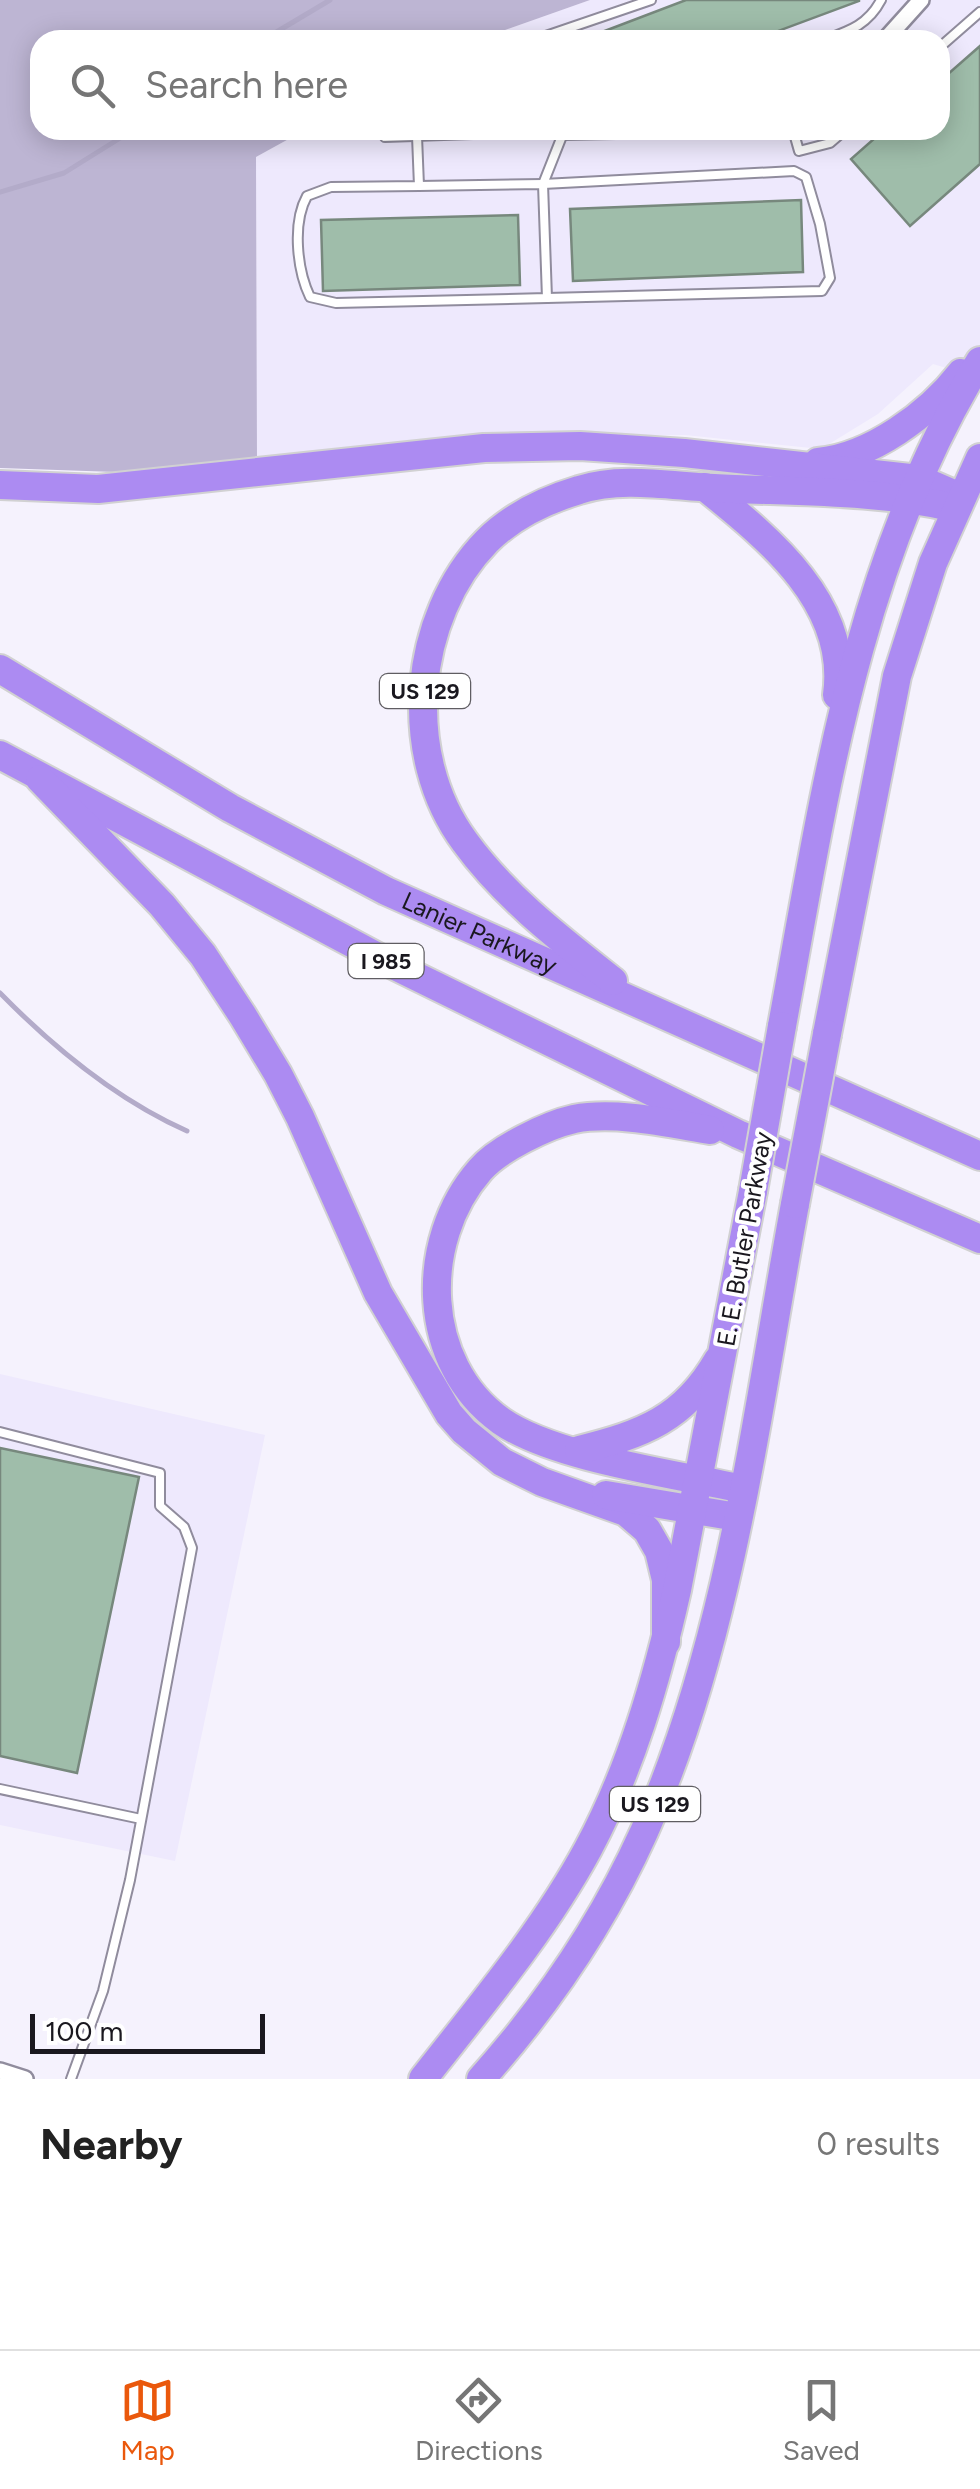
<!DOCTYPE html>
<style>
:root{--surface:#fff;--page:#f6f6f6;--text:#222;--muted:#767676;--line:#e0e0e0;--accent:#ea580c}
body{margin:0;font-family:Figtree,sans-serif;background:var(--page);color:var(--text)}
.scale{position:absolute;left:30px;bottom:25px;width:235px;box-sizing:border-box;padding-left:10px;border:5px solid #1a181f;border-top:0;font-size:28px;line-height:35px;white-space:nowrap;color:#1a181f;-webkit-text-stroke:8px #fff;paint-order:stroke}
.list{margin:0;padding:0;list-style:none}
h2{display:flex;justify-content:space-between;align-items:center;height:130px;margin:0;padding:0 40px;font-size:42px}
h2 small{font-size:32px;font-weight:400;color:var(--muted)}
.icon{flex:none;width:55px;height:55px;fill:none;stroke:currentColor;stroke-width:2;stroke-linecap:round;stroke-linejoin:round}
.map{position:relative;flex:none;width:980px;height:2079px;overflow:hidden}
.search{position:absolute;background:var(--surface);box-shadow:0 5px 25px #0003;left:30px;right:30px;top:30px;height:110px;display:flex;align-items:center;gap:25px;box-sizing:border-box;padding:0 35px;border-radius:30px;color:var(--muted);font-size:38px}
.sheet{height:270px;background:var(--surface)}
nav{display:flex;justify-content:space-around;align-items:center;box-sizing:border-box;height:140px;border-top:2px solid var(--line);background:var(--surface);font-size:28px;color:var(--muted)}
nav a{display:grid;justify-items:center;gap:5px}
nav .on{color:var(--accent)}
.map>svg:first-child{display:block}
</style>
<div class="map">
<svg width="980" height="2079" viewBox="0 0 980 2079">
<rect width="100%" height="100%" fill="#f5f2fd"/>
<!-- built -->
<g fill="#eee9fd">
<path d="M 590,0 L 980,0 L 980,378 L 933,364 L 878,414 L 821,449 L 685,435 L 514,435 L 257,458 L 256,157 L 305,130 L 940,130 L 940,40 L 477,40 Z"/>
<path d="M 0,1374 L 265,1435 L 175,1861 L 0,1825 Z"/>
</g>
<!-- forest -->
<path fill="#bdb5d3" d="M 0,0 L 590,0 L 477,40 L 40,40 L 40,130 L 305,130 L 256,157 L 257,458 L 115,472 L 0,468 Z"/>
<g fill="none" stroke-linecap="round" stroke-linejoin="round">
<!-- stream -->
<g stroke="#b3abc9" stroke-width="5">
<path d="M 263,40 L 330,0"/>
<path d="M 0,192 L 64,173 L 133,130"/>
<path d="M 0,993 C 54,1048 115,1099 187,1131"/>
</g>
</g>
<!-- building -->
<g fill="#9fbdaa" stroke="#77887d" stroke-width="2.5">
<path d="M 686,0 L 859,0 L 859,1 L 754,40 L 581,40 Z"/>
<path d="M 980,46 L 980,164 L 910,226 L 851,159 L 884,130 L 940,130 L 940,81 Z"/>
<path d="M 801,200 L 803,272 L 573,281 L 570,209 Z"/>
<path d="M 518,215 L 520,285 L 323,291 L 321,220 Z"/>
<path d="M 0,1448 L 139,1477 L 77,1773 L 0,1756 Z"/>
</g>
<g fill="none" stroke-linecap="round" stroke-linejoin="round">
<defs>
<g id="lane">
<path d="M 534,40 L 651,0"/>
<path d="M 824,40 C 849,31 868,25 881,0"/>
<path d="M 940,47 L 980,12"/>
<path d="M 793,130 L 799,151 L 830,143 L 845,130"/>
<path d="M 417,136 L 419,186 L 331,187 L 307,196 C 292,223 297,270 310,297 L 336,303 L 547,298 L 543,184 L 419,186"/>
<path d="M 385,137 L 564,131"/>
<path d="M 547,298 L 822,291 L 830,278 L 820,224 L 806,177 L 794,171 L 543,184 L 564,131"/>
<path d="M 0,1432 L 160,1473 L 160,1506 L 184,1527 L 192,1548 L 130,1880 L 103,1991 L 71,2079"/>
<path d="M 0,1789 L 141,1819"/>
</g>
<g id="street">
<path d="M 885,40 L 921,0"/>
<path d="M 564,131 L 616,130"/>
<path d="M 0,2071 L 25,2079"/>
</g>
<g id="highway">
<path d="M 818,462 C 871,457 929,414 961,373"/>
<path d="M 0,485 L 98,489 L 484,448 L 580,446 L 684,453 L 919,479 L 956,495"/>
<path d="M 705,487 C 768,538 850,603 837,695"/>
<path id="s1" d="M 0,669 L 230,808 L 386,891 L 980,1156"/>
<path d="M 0,755 L 391,964 L 738,1134 L 980,1239"/>
<path d="M 40,779 L 162,905 L 203,955 L 243,1016 L 278,1074 L 300,1117 L 378,1293 L 449,1414 L 464,1431 L 502,1462 L 542,1482 L 626,1512 L 647,1530 L 659,1551 L 666,1580 L 666,1642"/>
<path d="M 613,981 C 560,939 505,897 465,842 C 400,755 413,616 487,541 C 512,516 546,500 579,490 C 621,476 671,486 714,488 C 795,492 877,490 956,508"/>
<path d="M 782,1026 C 824,798 856,562 980,361"/>
<path d="M 827,1034 L 897,676 L 933,563 L 980,458"/>
<path d="M 710,1130 C 668,1123 616,1111 574,1119 C 547,1125 498,1149 480,1170 C 418,1241 421,1364 501,1421 C 554,1458 676,1474 742,1489"/>
<path d="M 579,1450 C 643,1434 684,1419 718,1360"/>
<path d="M 606,1495 L 737,1517"/>
<path d="M 423,2079 C 481,2005 543,1932 588,1849 C 631,1769 657,1679 677,1590 L 753,1191"/>
<path d="M 481,2079 C 547,2005 603,1923 644,1832 C 730,1641 757,1410 795,1204"/>
</g>
</defs>
<!-- lane casing -->
<use href="#lane" stroke="#908c9d" stroke-width="12"/>
<!-- street casing -->
<use href="#street" stroke="#908c9d" stroke-width="20"/>
<!-- highway casing -->
<use href="#highway" stroke="#d1d1d2" stroke-width="32"/>
<!-- lane -->
<use href="#lane" stroke="#fff" stroke-width="8"/>
<!-- street -->
<use href="#street" stroke="#fff" stroke-width="15"/>
<!-- highway -->
<use href="#highway" stroke="#ac8bf2" stroke-width="28"/>
<defs>
<g id="highway-bridge">
<path d="M 753,1191 L 782,1026"/>
<path d="M 795,1204 L 827,1034"/>
</g>
</defs>
<!-- highway-bridge casing -->
<use href="#highway-bridge" stroke="#d1d1d2" stroke-width="32" stroke-linecap="butt"/>
<!-- highway-bridge -->
<use href="#highway-bridge" stroke="#ac8bf2" stroke-width="28"/>
</g>
<g text-anchor="middle" dominant-baseline="central" stroke-width="8" stroke-linejoin="round" paint-order="stroke">
<!-- shield labels -->
<g fill="#fff" stroke="#5f5d62" stroke-width="2.5">
<rect x="380" y="674" width="90" height="34" rx="8"/>
<rect x="348.5" y="944" width="75" height="34" rx="8"/>
<rect x="610" y="1787" width="90" height="34" rx="8"/>
</g>
<g font-size="22" font-weight="bold" fill="#1a181f">
<text x="425" y="691">US 129</text>
<text x="386" y="961">I 985</text>
<text x="655" y="1804">US 129</text>
</g>
<!-- street labels -->
<g font-size="25" fill="#1a181f" stroke="#fff">
<text stroke="none"><textPath href="#s1" startOffset="548">Lanier Parkway</textPath></text>
<text transform="translate(744 1239) rotate(-80)">E. E. Butler Parkway</text>
</g>
</g>
</svg>
<div class="scale">100 m</div>
<div class="search"><svg class="icon" aria-label="search" viewBox="0 0 24 24"><circle cx="10" cy="10" r="6"/><path d="M15 15l6 6"/></svg>Search here</div>
</div>
<section class="sheet">
<h2>Nearby<small>0 results</small></h2>
<ul class="list">
</ul>
</section>
<nav>
<a class="on"><svg class="icon" aria-label="map" viewBox="0 0 24 24"><path d="M3 6l6-2 6 2 6-2v14l-6 2-6-2-6 2zM9 4v14M15 6v14"/></svg>Map</a>
<a><svg class="icon" aria-label="directions" viewBox="0 0 24 24"><path d="M12 3l9 9-9 9-9-9zM9 14v-3h6M13 9l2 2-2 2"/></svg>Directions</a>
<a><svg class="icon" aria-label="saved" viewBox="0 0 24 24"><path d="M7 4h10v16l-5-4-5 4z"/></svg>Saved</a>
</nav>
